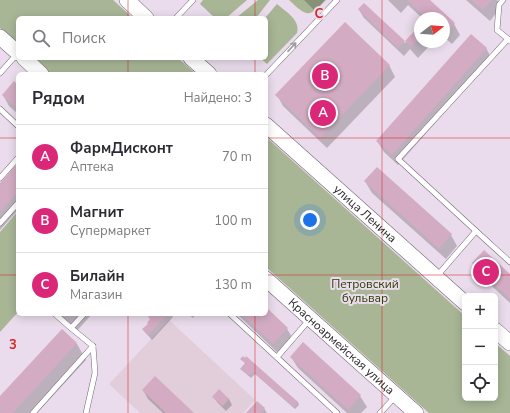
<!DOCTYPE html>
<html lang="ru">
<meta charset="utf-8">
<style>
:root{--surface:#fff;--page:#f7f7f7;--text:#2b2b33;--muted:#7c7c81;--line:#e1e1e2;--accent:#db2777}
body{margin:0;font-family:"Nunito Sans",sans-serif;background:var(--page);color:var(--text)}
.controls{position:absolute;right:12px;bottom:12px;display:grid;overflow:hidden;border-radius:6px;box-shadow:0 2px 10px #0003}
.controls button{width:36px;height:36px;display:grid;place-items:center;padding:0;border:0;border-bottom:1px solid var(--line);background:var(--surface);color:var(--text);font:20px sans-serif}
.compass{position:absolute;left:414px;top:12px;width:36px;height:36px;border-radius:50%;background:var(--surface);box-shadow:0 2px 10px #0003;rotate:73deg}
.you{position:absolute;left:310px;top:220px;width:14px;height:14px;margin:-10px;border:3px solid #fff;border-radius:50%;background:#1a73e8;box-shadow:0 0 0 6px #1a73e833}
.badge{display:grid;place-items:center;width:26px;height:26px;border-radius:50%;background:var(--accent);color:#fff;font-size:13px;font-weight:700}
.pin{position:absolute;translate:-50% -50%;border:2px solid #fff;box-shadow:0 1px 4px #0006}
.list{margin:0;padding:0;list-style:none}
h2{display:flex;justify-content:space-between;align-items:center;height:52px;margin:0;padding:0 16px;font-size:17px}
h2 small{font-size:13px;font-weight:400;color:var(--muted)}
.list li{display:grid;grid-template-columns:26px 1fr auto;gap:12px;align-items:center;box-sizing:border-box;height:64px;padding:0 16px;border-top:1px solid var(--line)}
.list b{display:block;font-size:15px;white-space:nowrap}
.list p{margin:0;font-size:13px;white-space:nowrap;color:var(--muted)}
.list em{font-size:13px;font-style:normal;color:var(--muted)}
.icon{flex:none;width:22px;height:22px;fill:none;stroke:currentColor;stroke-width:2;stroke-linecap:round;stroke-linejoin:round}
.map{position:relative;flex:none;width:510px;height:413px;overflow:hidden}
.search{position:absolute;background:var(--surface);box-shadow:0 2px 10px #0003;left:16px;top:16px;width:252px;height:44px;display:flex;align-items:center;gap:10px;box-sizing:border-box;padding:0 14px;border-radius:6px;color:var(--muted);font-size:15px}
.panel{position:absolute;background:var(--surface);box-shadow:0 2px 10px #0003;left:16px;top:72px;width:252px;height:244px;border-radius:6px}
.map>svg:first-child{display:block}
</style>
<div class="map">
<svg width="510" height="413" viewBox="0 0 510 413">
<rect width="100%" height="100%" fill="#eadcec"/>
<!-- education -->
<path fill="#e2cdda" d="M 169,320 L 255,400 L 243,413 L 140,413 L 109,384 Z"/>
<!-- green -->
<g fill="#a8b696">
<path d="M 0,0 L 113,0 L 133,18 L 18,18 L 18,44 L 0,28 Z"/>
<path d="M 203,0 L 247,0 L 226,18 L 215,18 L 200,4 Z"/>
<path d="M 258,0 L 270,0 L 256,18 L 236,18 Z"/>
<path d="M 289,0 L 326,0 C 309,18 307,17 289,0 Z"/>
<path d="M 277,4 C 285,11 301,20 297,33 L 267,64 L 260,58 L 266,58 L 265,18 Z"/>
<path d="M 34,58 L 178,58 L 196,74 L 51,74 Z"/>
<path d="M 266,137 L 465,316 L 465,398 L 495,398 L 495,343 L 510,356 L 510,413 L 429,413 L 266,267 Z"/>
<path d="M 18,211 L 18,312 L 0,332 L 0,232 Z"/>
</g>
<!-- shadow -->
<g fill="#0003">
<path d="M 304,0 L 325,0 L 315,11 Z"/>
<path d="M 388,0 L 428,0 L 454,24 L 460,35 L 452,44 L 444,37 L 444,18 L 422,18 L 408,5 L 401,13 Z"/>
<path d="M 466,0 L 497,0 L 501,7 L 490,21 Z"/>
<path d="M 364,4 L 405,43 L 420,26 L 420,42 L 433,42 L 418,58 L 410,49 L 404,56 L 364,18 L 359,10 Z"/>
<path d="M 486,48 L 492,59 L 398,165 L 384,152 L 377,141 Z"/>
<path d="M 389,65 L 395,77 L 327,148 L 283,106 L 277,95 Z"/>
<path d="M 18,86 L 18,114 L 9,106 L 3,95 Z"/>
<path d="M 18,165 L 18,210 L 0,230 L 0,185 Z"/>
<path d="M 365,181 L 451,235 L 457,246 L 446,259 L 372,193 Z"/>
<path d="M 473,263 L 510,275 L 510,303 L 480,275 Z"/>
<path d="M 266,309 L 287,329 L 294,340 L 280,355 L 237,314 L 266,314 Z"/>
<path d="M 58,314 L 92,314 L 76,332 Z"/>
<path d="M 153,314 L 171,314 L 173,317 L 152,340 L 143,330 L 149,325 Z"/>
<path d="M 188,314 L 196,314 L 193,318 Z"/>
<path d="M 62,330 L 77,344 L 86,360 L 37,413 L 0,413 L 0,398 Z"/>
<path d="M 291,357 L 360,396 L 367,407 L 361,413 L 347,413 L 298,368 Z"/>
<path d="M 241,359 L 298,402 L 299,405 L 295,409 L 255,374 L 251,378 L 243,371 L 246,364 Z"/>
<path d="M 143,390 L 193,413 L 163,413 L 148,399 Z"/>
<path d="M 219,391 L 229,399 L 232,405 L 226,411 L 217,402 L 214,397 Z"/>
<path d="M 264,408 L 267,413 L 247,413 Z"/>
</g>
<!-- building -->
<g fill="#d3acc3">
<path d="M 407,0 L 430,0 L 455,23 L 445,33 L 444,18 L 426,18 Z"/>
<path d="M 471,0 L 492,0 L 483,10 Z"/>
<path d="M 364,3 L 405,41 L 398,48 L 358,9 Z"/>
<path d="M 345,22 L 390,65 L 320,138 L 275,95 Z"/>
<path d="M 420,25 L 420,38 L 411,47 L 405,41 Z"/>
<path d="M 471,34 L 487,48 L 392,155 L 376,141 Z"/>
<path d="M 14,81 L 18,85 L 18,110 L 2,95 Z"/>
<path d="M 18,163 L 18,192 L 0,212 L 0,183 Z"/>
<path d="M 377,167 L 452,234 L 439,249 L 364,181 Z"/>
<path d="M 484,250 L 510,274 L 510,299 L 472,263 Z"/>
<path d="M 266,307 L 288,328 L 273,344 L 241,314 L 266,314 Z"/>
<path d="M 151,314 L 168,314 L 148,335 L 142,329 L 148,324 L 147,323 L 150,319 L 148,317 Z"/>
<path d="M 62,329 L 77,343 L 13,413 L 0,413 L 0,396 Z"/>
<path d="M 303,342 L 361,395 L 348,410 L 290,357 Z"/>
<path d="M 243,356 L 245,358 L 246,356 L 298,402 L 294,407 L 253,372 L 249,376 L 240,369 L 245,363 L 240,359 Z"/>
<path d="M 155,376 L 194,413 L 166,413 L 142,390 Z"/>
<path d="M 219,389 L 229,399 L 223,406 L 212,397 Z"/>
<path d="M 257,401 L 265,408 L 260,413 L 246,413 Z"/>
</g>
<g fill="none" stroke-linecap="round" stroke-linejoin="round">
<defs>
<g id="lane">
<path d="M 503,0 L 499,5 L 497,30 L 508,39"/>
<path d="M 176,18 L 193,0"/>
<path d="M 0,73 L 17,54"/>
<path d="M 266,75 L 337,0"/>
<path d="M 0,109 L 18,126"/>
<path d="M 0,178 L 18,158"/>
<path d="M 0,223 L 18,203"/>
<path d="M 476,231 L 398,159 L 508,39 L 510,41"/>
<path d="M 437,276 L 476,231 L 510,262"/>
<path d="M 55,314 L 71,328 L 84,314"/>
<path d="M 230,314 L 337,413"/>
<path d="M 277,357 L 310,319"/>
<path d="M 33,413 L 93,346 L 71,328"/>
<path d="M 86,413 L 95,373 L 93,346"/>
<path d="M 380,413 L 396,396"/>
</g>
<g id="secondary">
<path d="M 127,0 L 146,18"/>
<path d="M 0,37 L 18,53"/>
<path d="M 24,58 L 41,74"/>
<path d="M 191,58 L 209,74"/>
<path id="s1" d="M 266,125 L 465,303"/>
<path id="s2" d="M 266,279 L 416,413"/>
<path d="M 495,330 L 510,343"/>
</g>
</defs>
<!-- lane casing -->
<use href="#lane" stroke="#736775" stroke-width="6"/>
<!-- secondary casing -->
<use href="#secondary" stroke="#736775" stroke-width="16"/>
<!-- lane -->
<use href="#lane" stroke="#fff" stroke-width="5"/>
<!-- secondary -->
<use href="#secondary" stroke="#fff" stroke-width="15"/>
</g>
<!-- one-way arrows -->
<defs><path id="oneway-shaft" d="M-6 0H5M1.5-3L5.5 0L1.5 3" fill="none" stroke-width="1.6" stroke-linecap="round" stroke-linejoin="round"/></defs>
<use stroke="#a09da0" href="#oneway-shaft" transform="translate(292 47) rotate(-47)"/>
<!-- grid -->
<path fill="none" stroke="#d62828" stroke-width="1" stroke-opacity="0.55" d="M 128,0 L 128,18M 255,0 L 255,18M 382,0 L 382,413M 128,58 L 128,74M 255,58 L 255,74M 0,138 L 18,138M 266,138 L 510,138M 0,275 L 18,275M 266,275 L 510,275M 128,314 L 128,413M 255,314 L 255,413"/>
<g text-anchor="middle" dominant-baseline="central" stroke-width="4" stroke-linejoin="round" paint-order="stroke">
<!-- street labels -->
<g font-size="12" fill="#2b262c" stroke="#eadcec">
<text stroke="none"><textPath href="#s1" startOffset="133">улица Ленина</textPath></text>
<text stroke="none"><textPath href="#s2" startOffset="101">Красноармейская улица</textPath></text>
</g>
<!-- park labels -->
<g font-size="12" fill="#2b3e02" stroke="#eadcec">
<text x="365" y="284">Петровский<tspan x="365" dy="14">бульвар</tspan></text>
</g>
</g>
<g font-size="13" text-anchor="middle" font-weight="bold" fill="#d62828" stroke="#eadcec" stroke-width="4" stroke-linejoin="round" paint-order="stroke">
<text x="319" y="18">C</text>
<text x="13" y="349">3</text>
</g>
</svg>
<div class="controls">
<button>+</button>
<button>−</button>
<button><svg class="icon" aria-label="locate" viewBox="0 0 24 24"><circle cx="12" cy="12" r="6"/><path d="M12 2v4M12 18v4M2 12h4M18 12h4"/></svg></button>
</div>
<svg class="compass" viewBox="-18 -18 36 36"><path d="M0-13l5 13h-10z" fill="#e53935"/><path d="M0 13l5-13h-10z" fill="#7c7c81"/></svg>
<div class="you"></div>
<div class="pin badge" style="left:323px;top:113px">A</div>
<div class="pin badge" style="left:325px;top:76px">B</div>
<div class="pin badge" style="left:486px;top:272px">C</div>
<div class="search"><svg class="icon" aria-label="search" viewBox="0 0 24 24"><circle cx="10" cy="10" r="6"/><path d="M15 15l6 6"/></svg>Поиск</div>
<section class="panel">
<h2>Рядом<small>Найдено: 3</small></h2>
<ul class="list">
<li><span class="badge">A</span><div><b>ФармДисконт</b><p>Аптека</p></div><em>70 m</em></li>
<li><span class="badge">B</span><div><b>Магнит</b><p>Супермаркет</p></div><em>100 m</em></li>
<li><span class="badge">C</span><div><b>Билайн</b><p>Магазин</p></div><em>130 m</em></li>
</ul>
</section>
</div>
